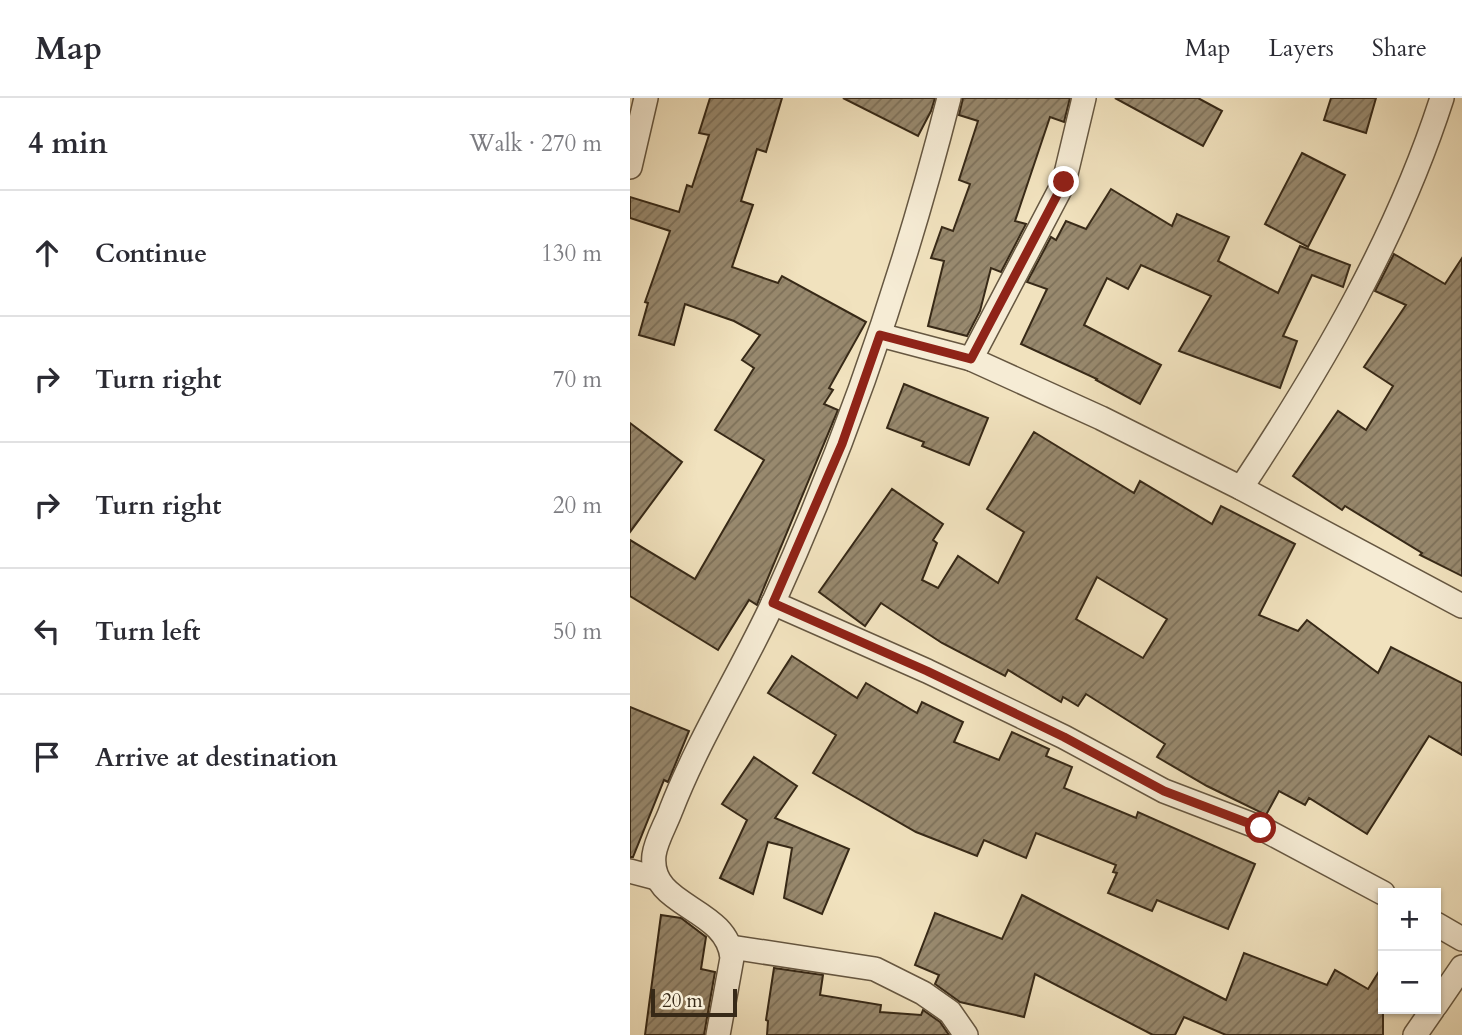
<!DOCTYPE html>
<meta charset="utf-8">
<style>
:root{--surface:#fff;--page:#f7f7f7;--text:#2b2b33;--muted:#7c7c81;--line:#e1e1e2}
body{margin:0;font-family:Cardo,serif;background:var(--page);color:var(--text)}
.controls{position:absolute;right:21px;bottom:21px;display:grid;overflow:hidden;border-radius:0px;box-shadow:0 2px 5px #0004}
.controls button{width:63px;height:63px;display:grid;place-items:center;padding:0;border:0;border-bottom:2px solid var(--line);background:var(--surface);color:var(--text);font:35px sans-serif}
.scale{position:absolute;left:21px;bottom:18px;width:86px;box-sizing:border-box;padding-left:7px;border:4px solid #372917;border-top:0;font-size:19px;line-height:24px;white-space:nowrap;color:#372917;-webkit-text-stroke:5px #f6ecd5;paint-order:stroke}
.stop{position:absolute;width:21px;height:21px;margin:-16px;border:5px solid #8f2418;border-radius:50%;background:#fff}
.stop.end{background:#8f2418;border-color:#fff;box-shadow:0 2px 7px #0008}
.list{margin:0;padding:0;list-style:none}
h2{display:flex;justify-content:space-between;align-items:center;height:91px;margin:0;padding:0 28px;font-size:30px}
h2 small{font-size:23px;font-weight:400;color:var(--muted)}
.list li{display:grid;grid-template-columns:46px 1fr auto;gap:21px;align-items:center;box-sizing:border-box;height:126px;padding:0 28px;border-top:2px solid var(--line)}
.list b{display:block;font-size:26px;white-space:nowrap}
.list em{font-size:23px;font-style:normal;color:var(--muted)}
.icon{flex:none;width:38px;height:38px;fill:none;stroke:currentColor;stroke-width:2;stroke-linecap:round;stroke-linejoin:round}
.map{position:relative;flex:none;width:832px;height:937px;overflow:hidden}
header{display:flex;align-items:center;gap:42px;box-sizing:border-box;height:98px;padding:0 35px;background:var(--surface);border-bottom:2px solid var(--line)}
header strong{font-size:33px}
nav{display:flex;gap:38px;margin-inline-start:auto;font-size:24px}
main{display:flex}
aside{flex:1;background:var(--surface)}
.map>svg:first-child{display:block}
</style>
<header>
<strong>Map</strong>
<nav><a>Map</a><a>Layers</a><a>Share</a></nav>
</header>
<main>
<aside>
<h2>4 min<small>Walk · 270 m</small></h2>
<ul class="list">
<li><svg class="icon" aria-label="ahead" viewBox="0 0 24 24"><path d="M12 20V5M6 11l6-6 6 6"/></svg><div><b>Continue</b></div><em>130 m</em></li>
<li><svg class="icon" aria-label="right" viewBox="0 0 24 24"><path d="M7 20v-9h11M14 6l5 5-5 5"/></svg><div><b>Turn right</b></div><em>70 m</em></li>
<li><svg class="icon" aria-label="right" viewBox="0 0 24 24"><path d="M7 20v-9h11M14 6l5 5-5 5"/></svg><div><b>Turn right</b></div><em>20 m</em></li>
<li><svg class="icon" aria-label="left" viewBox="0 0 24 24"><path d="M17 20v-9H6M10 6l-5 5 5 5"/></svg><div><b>Turn left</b></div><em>50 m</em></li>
<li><svg class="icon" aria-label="arrive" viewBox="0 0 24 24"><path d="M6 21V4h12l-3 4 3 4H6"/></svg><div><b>Arrive at destination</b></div></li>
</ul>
</aside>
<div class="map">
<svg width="832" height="937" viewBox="0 0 832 937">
<defs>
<pattern id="building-hatch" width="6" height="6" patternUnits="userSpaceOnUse" patternTransform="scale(1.75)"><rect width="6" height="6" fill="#98896e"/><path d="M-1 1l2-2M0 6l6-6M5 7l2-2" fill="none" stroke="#7d7059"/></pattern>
</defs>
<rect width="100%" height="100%" fill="#f1e2be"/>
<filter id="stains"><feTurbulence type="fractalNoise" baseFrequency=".00286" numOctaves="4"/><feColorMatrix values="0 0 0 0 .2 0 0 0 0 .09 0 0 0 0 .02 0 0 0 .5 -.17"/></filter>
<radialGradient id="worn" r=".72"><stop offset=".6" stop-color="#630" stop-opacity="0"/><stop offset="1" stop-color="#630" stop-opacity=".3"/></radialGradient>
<!-- building -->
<g fill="url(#building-hatch)" stroke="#372917" stroke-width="2" fill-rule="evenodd">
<path d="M 80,0 L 152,0 L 136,54 L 127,51 L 111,103 L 123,107 L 102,169 L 148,185 L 152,178 L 236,224 L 199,290 L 203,292 L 194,306 L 208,312 L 130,499 L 127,507 L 119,502 L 88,552 L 0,498 L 0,442 L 65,481 L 134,362 L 85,332 L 124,270 L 112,262 L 130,237 L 104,223 L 55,206 L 44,247 L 9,237 L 18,205 L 15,204 L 40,133 L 0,120 L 0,99 L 49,114 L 57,87 L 62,89 L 79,37 L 69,35 Z"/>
<path d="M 213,0 L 305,0 L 301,13 L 288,38 Z"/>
<path d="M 333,0 L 440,0 L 434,24 L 420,19 L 385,123 L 396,126 L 371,174 L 361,170 L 350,213 L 337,238 L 298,228 L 314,163 L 301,160 L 312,129 L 323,133 L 340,86 L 329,82 L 348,23 L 329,17 Z"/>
<path d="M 485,0 L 568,0 L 592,13 L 573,48 Z"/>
<path d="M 701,0 L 746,0 L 736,35 L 694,22 Z"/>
<path d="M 672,55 L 715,77 L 678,149 L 635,126 Z"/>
<path d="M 481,91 L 542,128 L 547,116 L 599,139 L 588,163 L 648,195 L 670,148 L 720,167 L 713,189 L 682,177 L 653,238 L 667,243 L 650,290 L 549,253 L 581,198 L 511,167 L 498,191 L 477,180 L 454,227 L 531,267 L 510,306 L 466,282 L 467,281 L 391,246 L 417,191 L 397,184 L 421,139 L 426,142 L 436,123 L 456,131 Z"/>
<path d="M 764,156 L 815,186 L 832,160 L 832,478 L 790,457 L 792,455 L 715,408 L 712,412 L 663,378 L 708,313 L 736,332 L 763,288 L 734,269 L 776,207 L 745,193 Z"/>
<path d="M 274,286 L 358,320 L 339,367 L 292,348 L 294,344 L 257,330 Z"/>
<path d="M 0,325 L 52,364 L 0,434 Z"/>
<path d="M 404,334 L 504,395 L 510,383 L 582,426 L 591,408 L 665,446 L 629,517 L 668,533 L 677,522 L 748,575 L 761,549 L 832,585 L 832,657 L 799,638 L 737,736 L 679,700 L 675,707 L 649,693 L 636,717 L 577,688 L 527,659 L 535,646 L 456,596 L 448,608 L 433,599 L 431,604 L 378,572 L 375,578 L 312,545 L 251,505 L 235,528 L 189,494 L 262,391 L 313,426 L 303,442 L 307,445 L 292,482 L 308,490 L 328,458 L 368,485 L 394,434 L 357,411 ZM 467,479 L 537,521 L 513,560 L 446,521 Z"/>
<path d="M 162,558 L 227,600 L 236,585 L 287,615 L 292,604 L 333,624 L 324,644 L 369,662 L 382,634 L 419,651 L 416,658 L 442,669 L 434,690 L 506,720 L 508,714 L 625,766 L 598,831 L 527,802 L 522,813 L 478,795 L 487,775 L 483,774 L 486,767 L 406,735 L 396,760 L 354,742 L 347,758 L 286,734 L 183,675 L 206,637 L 138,595 Z"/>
<path d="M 0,609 L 59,633 L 38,684 L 34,682 L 3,759 L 0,759 Z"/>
<path d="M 124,659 L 167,688 L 145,720 L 219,751 L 192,816 L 154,800 L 162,750 L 138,744 L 123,796 L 90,780 L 117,722 L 92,706 Z"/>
<path d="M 392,797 L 596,902 L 614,855 L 697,887 L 705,872 L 738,891 L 753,867 L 753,937 L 596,937 L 554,919 L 545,937 L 523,937 L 405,876 L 394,919 L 330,904 L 305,886 L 309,877 L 285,867 L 305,815 L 372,841 Z"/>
<path d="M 31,817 L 51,820 L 76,839 L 71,871 L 85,874 L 74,937 L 15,937 Z"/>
<path d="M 144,870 L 193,877 L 190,897 L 251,907 L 250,914 L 291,917 L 293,912 L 310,924 L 319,937 L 137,937 L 138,923 L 136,922 Z"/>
</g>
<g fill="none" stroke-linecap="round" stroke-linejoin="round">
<defs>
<g id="street">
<path d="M 0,69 L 16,0"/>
<path d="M 250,237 L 341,261 L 471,320 L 611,390 L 832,508"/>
<path d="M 341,261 L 434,84 L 454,0"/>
<path d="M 611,390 C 692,268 767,140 812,0"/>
<path d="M 143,505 L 297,573 L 434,639 L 534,693 L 631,730 L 753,795"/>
<path d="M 0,773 L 26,780"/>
<path d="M 806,826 L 832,841"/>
<path d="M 101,849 L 245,871 L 293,895 L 320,914 L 336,937"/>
<path d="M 806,907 L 832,869"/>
<path d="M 88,937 L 102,860 C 97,808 18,810 24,757 C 26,742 36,726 41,712 C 69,640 111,574 144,503 C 218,341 275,173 319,0"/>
<path d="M 785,937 L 803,911"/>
</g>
</defs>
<!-- street casing -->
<use href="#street" stroke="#665741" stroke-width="26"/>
<!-- street -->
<use href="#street" stroke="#f6ecd5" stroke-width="23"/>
</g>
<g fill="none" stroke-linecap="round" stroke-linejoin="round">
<!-- route -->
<path stroke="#8f2418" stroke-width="9" d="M 434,84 L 341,261 L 250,237 L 212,346 L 143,505 L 297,573 L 434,639 L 534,693 L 631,730"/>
</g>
<rect width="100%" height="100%" filter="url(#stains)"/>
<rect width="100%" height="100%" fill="url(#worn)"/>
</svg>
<div class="controls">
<button>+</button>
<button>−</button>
</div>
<div class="scale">20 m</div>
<div class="stop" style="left:631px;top:730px"></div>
<div class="stop end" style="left:434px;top:84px"></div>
</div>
</main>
